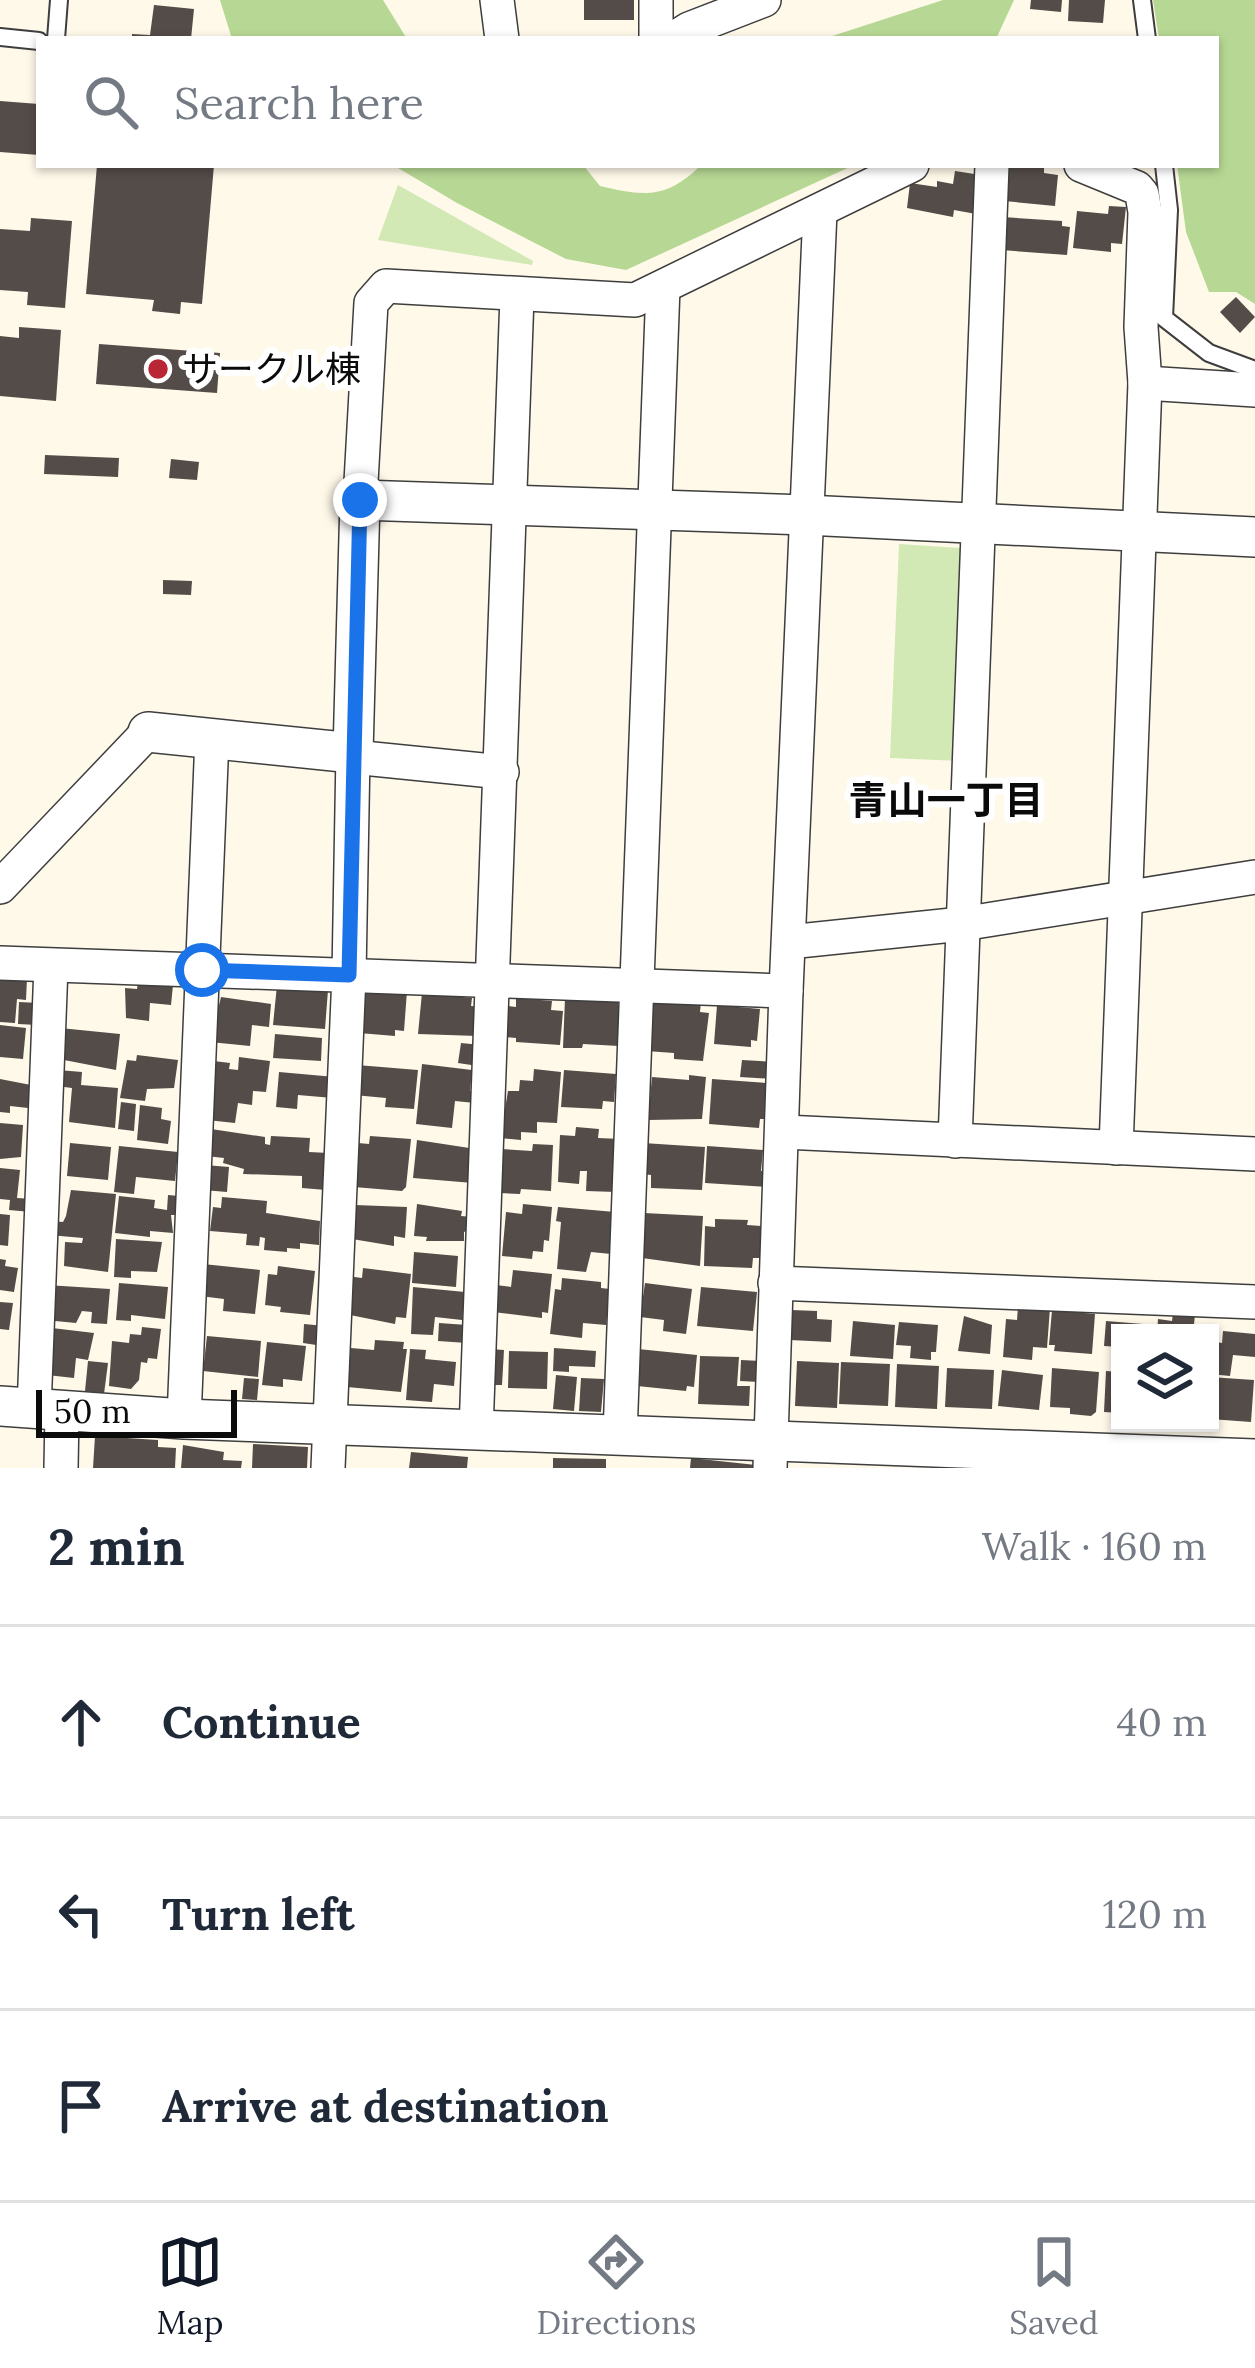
<!DOCTYPE html>
<meta charset="utf-8">
<style>
:root{--surface:#fff;--page:#f2f2f3;--text:#1f2937;--muted:#747a83;--line:#e0e1e3;--accent:#111827}
body{margin:0;font-family:Lora,"Noto Sans JP",serif;background:var(--page);color:var(--text)}
.controls{position:absolute;right:36px;bottom:36px;display:grid;overflow:hidden;border-radius:0px;box-shadow:0 3px 9px #0004}
.controls button{width:108px;height:108px;display:grid;place-items:center;padding:0;border:0;border-bottom:3px solid var(--line);background:var(--surface);color:var(--text);font:60px sans-serif}
.scale{position:absolute;left:36px;bottom:30px;width:201px;box-sizing:border-box;padding-left:12px;border:6px solid #0b0b0b;border-top:0;font-size:33px;line-height:42px;white-space:nowrap;color:#0b0b0b;-webkit-text-stroke:9px #fff;paint-order:stroke}
.stop{position:absolute;width:36px;height:36px;margin:-27px;border:9px solid #1a73e8;border-radius:50%;background:#fff}
.stop.end{background:#1a73e8;border-color:#fff;box-shadow:0 3px 12px #0008}
.list{margin:0;padding:0;list-style:none}
h2{display:flex;justify-content:space-between;align-items:center;height:156px;margin:0;padding:0 48px;font-size:51px}
h2 small{font-size:39px;font-weight:400;color:var(--muted)}
.list li{display:grid;grid-template-columns:78px 1fr auto;gap:36px;align-items:center;box-sizing:border-box;height:192px;padding:0 48px;border-top:3px solid var(--line)}
.list b{display:block;font-size:45px;white-space:nowrap}
.list em{font-size:39px;font-style:normal;color:var(--muted)}
.icon{flex:none;width:66px;height:66px;fill:none;stroke:currentColor;stroke-width:2;stroke-linecap:round;stroke-linejoin:round}
.map{position:relative;flex:none;width:1255px;height:1468px;overflow:hidden}
.search{position:absolute;background:var(--surface);box-shadow:0 3px 9px #0004;left:36px;right:36px;top:36px;height:132px;display:flex;align-items:center;gap:30px;box-sizing:border-box;padding:0 42px;border-radius:0px;color:var(--muted);font-size:45px}
.sheet{height:732px;background:var(--surface)}
nav{display:flex;justify-content:space-around;align-items:center;box-sizing:border-box;height:168px;border-top:3px solid var(--line);background:var(--surface);font-size:33px;color:var(--muted)}
nav a{display:grid;justify-items:center;gap:6px}
nav .on{color:var(--accent)}
.map>svg:first-child{display:block}
</style>
<div class="map">
<svg width="1255" height="1468" viewBox="0 0 1255 1468">
<rect width="100%" height="100%" fill="#fff9ea"/>
<!-- green -->
<g fill="#d2e8b5">
<path d="M 398,185 L 533,261 L 532,265 L 378,240 Z"/>
<path d="M 899,544 L 960,548 L 969,555 L 960,761 L 890,758 Z"/>
</g>
<!-- forest -->
<g fill="#b7d894">
<path d="M 220,0 L 383,0 L 407,39 L 232,39 Z"/>
<path d="M 943,0 L 1014,0 L 996,39 L 823,39 Z"/>
<path d="M 1153,0 L 1255,0 L 1255,304 L 1236,292 L 1209,292 L 1186,232 L 1177,165 L 1216,165 L 1216,39 L 1159,39 Z"/>
<path d="M 393,165 L 583,165 L 600,186 C 643,196 666,200 701,165 L 854,165 L 626,270 L 566,259 L 457,203 Z"/>
</g>
<!-- building -->
<g fill="#544c48">
<rect x="584" y="0" width="50" height="20"/>
<path d="M 1031,0 L 1062,0 L 1061,12 L 1030,9 Z"/>
<path d="M 1069,0 L 1105,0 L 1103,23 L 1068,21 Z"/>
<path d="M 154,5 L 194,9 L 191,39 L 132,39 L 132,34 L 150,35 Z"/>
<path d="M 0,101 L 39,104 L 39,155 L 0,152 Z"/>
<path d="M 97,165 L 214,165 L 202,304 L 181,302 L 180,314 L 152,311 L 154,300 L 86,294 Z"/>
<path d="M 1007,165 L 1044,167 L 1044,173 L 1058,175 L 1055,206 L 1004,201 Z"/>
<path d="M 955,171 L 981,175 L 976,214 L 954,210 L 953,217 L 907,208 L 910,183 L 937,187 L 937,181 L 953,184 Z"/>
<path d="M 1109,206 L 1126,207 L 1122,244 L 1111,243 L 1111,252 L 1073,248 L 1077,211 L 1108,214 Z"/>
<path d="M 1003,217 L 1062,221 L 1062,226 L 1070,227 L 1067,255 L 1001,250 Z"/>
<path d="M 31,218 L 72,221 L 65,308 L 27,305 L 28,292 L 0,290 L 0,229 L 30,231 Z"/>
<path d="M 1236,297 L 1255,317 L 1240,333 L 1220,312 Z"/>
<path d="M 19,327 L 61,330 L 56,401 L 0,396 L 0,336 L 19,338 Z"/>
<path d="M 99,344 L 220,353 L 217,393 L 96,384 Z"/>
<path d="M 45,455 L 119,458 L 118,477 L 44,474 Z"/>
<path d="M 171,459 L 199,462 L 197,480 L 169,478 Z"/>
<path d="M 163,580 L 192,581 L 191,595 L 163,594 Z"/>
<path d="M 0,976 L 27,978 L 26,1000 L 17,999 L 15,1023 L 0,1022 Z"/>
<path d="M 138,982 L 173,985 L 171,1005 L 150,1003 L 149,1021 L 126,1018 L 125,988 L 137,989 Z"/>
<path d="M 277,985 L 328,990 L 325,1029 L 273,1025 Z"/>
<path d="M 362,988 L 407,991 L 404,1031 L 395,1030 L 395,1036 L 359,1033 Z"/>
<path d="M 422,993 L 472,998 L 471,1006 L 481,1007 L 478,1036 L 418,1034 Z"/>
<path d="M 221,997 L 271,1004 L 269,1027 L 252,1025 L 250,1046 L 210,1042 Z"/>
<path d="M 516,998 L 552,1001 L 551,1010 L 563,1011 L 560,1045 L 516,1042 L 516,1038 L 505,1037 L 507,1006 L 516,1007 Z"/>
<path d="M 565,998 L 618,1000 L 619,1046 L 583,1044 L 582,1048 L 563,1048 Z"/>
<path d="M 658,999 L 701,1002 L 700,1012 L 709,1013 L 703,1061 L 674,1059 L 674,1053 L 646,1051 L 649,1009 Z"/>
<path d="M 19,1002 L 39,1003 L 37,1025 L 18,1024 Z"/>
<path d="M 717,1005 L 760,1009 L 757,1041 L 751,1040 L 751,1047 L 714,1044 Z"/>
<path d="M 0,1025 L 26,1028 L 23,1059 L 0,1057 Z"/>
<path d="M 60,1028 L 120,1034 L 116,1070 L 64,1060 L 65,1055 L 57,1054 Z"/>
<path d="M 275,1034 L 322,1038 L 321,1061 L 273,1058 Z"/>
<path d="M 461,1043 L 481,1045 L 478,1066 L 458,1063 Z"/>
<path d="M 137,1055 L 178,1060 L 174,1088 L 147,1089 L 145,1101 L 120,1098 L 127,1060 L 136,1061 Z"/>
<path d="M 239,1057 L 270,1061 L 266,1092 L 253,1091 L 252,1105 L 238,1103 L 235,1123 L 207,1120 L 214,1061 L 230,1063 L 229,1069 L 238,1070 Z"/>
<path d="M 742,1060 L 775,1062 L 773,1079 L 740,1077 Z"/>
<path d="M 422,1064 L 472,1070 L 470,1091 L 476,1092 L 475,1103 L 455,1101 L 452,1128 L 416,1124 Z"/>
<path d="M 357,1065 L 418,1070 L 414,1109 L 385,1107 L 386,1098 L 354,1095 Z"/>
<path d="M 534,1069 L 561,1072 L 557,1123 L 537,1122 L 537,1133 L 521,1132 L 521,1140 L 500,1138 L 508,1091 L 519,1091 L 520,1080 L 533,1081 Z"/>
<path d="M 58,1070 L 82,1072 L 81,1085 L 118,1088 L 115,1128 L 69,1122 L 72,1088 L 57,1086 Z"/>
<path d="M 564,1070 L 616,1074 L 614,1102 L 603,1101 L 602,1109 L 561,1107 Z"/>
<path d="M 279,1072 L 335,1077 L 333,1098 L 298,1095 L 297,1109 L 276,1107 Z"/>
<path d="M 689,1075 L 706,1077 L 702,1119 L 648,1120 L 652,1077 L 689,1080 Z"/>
<path d="M 0,1079 L 31,1085 L 28,1108 L 10,1106 L 10,1113 L 0,1112 Z"/>
<path d="M 712,1079 L 767,1083 L 764,1119 L 760,1119 L 759,1128 L 709,1124 Z"/>
<path d="M 121,1102 L 136,1104 L 134,1131 L 118,1129 Z"/>
<path d="M 140,1105 L 162,1108 L 161,1119 L 171,1121 L 168,1144 L 137,1140 Z"/>
<path d="M 0,1123 L 23,1125 L 21,1157 L 0,1159 Z"/>
<path d="M 576,1127 L 599,1129 L 598,1138 L 621,1139 L 616,1192 L 586,1191 L 587,1171 L 580,1171 L 579,1184 L 558,1182 L 560,1135 L 575,1136 Z"/>
<path d="M 211,1129 L 265,1137 L 265,1144 L 270,1145 L 271,1136 L 310,1138 L 309,1152 L 329,1153 L 326,1190 L 302,1188 L 302,1176 L 243,1174 L 244,1169 L 223,1163 L 224,1158 L 206,1156 Z"/>
<path d="M 370,1136 L 411,1139 L 406,1187 L 402,1191 L 354,1187 L 358,1143 L 369,1144 Z"/>
<path d="M 417,1140 L 476,1149 L 473,1183 L 413,1178 Z"/>
<path d="M 70,1143 L 111,1147 L 108,1180 L 67,1176 Z"/>
<path d="M 643,1143 L 705,1147 L 702,1190 L 651,1188 L 651,1175 L 641,1174 Z"/>
<path d="M 533,1144 L 553,1145 L 551,1191 L 521,1189 L 520,1194 L 499,1193 L 501,1149 L 532,1151 Z"/>
<path d="M 119,1146 L 178,1152 L 175,1181 L 136,1177 L 134,1194 L 114,1192 Z"/>
<path d="M 707,1146 L 763,1150 L 761,1171 L 767,1170 L 766,1187 L 705,1183 Z"/>
<path d="M 205,1165 L 229,1167 L 227,1192 L 203,1190 Z"/>
<path d="M 0,1168 L 20,1170 L 17,1198 L 32,1199 L 31,1212 L 9,1210 L 10,1200 L 0,1199 Z"/>
<path d="M 71,1190 L 116,1194 L 108,1272 L 64,1266 L 65,1242 L 82,1243 L 83,1238 L 49,1235 L 50,1221 L 63,1222 L 66,1216 Z"/>
<path d="M 168,1195 L 179,1196 L 177,1215 L 171,1215 L 173,1233 L 150,1231 L 150,1237 L 115,1233 L 119,1196 L 155,1200 L 154,1208 L 167,1210 Z"/>
<path d="M 222,1197 L 267,1201 L 266,1213 L 320,1221 L 319,1245 L 300,1243 L 300,1249 L 287,1248 L 287,1252 L 264,1250 L 265,1238 L 260,1237 L 259,1246 L 246,1245 L 247,1234 L 210,1231 L 213,1207 L 221,1208 Z"/>
<path d="M 417,1204 L 462,1211 L 461,1216 L 472,1217 L 471,1229 L 464,1232 L 464,1241 L 426,1241 L 427,1237 L 414,1236 Z"/>
<path d="M 523,1204 L 552,1207 L 549,1241 L 544,1240 L 543,1252 L 533,1251 L 532,1259 L 502,1256 L 506,1212 L 522,1214 Z"/>
<path d="M 355,1205 L 407,1207 L 405,1238 L 394,1236 L 394,1246 L 352,1239 Z"/>
<path d="M 558,1207 L 615,1212 L 611,1254 L 591,1252 L 586,1272 L 557,1269 L 561,1222 L 556,1221 Z"/>
<path d="M 644,1213 L 703,1216 L 700,1266 L 642,1258 Z"/>
<path d="M 0,1214 L 10,1215 L 8,1246 L 0,1245 Z"/>
<path d="M 715,1219 L 748,1220 L 747,1225 L 761,1226 L 760,1258 L 753,1258 L 752,1268 L 704,1266 L 705,1226 L 715,1227 Z"/>
<path d="M 116,1239 L 162,1242 L 157,1272 L 131,1271 L 131,1278 L 114,1277 Z"/>
<path d="M 414,1252 L 458,1256 L 456,1287 L 412,1283 Z"/>
<path d="M 0,1259 L 6,1260 L 5,1266 L 18,1268 L 14,1292 L 0,1290 Z"/>
<path d="M 203,1264 L 260,1270 L 255,1314 L 223,1311 L 224,1299 L 200,1296 Z"/>
<path d="M 278,1266 L 315,1271 L 310,1315 L 280,1312 L 281,1307 L 265,1305 L 268,1274 L 277,1275 Z"/>
<path d="M 363,1268 L 411,1274 L 406,1318 L 396,1317 L 395,1324 L 350,1315 L 347,1276 L 362,1278 Z"/>
<path d="M 513,1270 L 552,1274 L 548,1313 L 542,1312 L 542,1318 L 493,1312 L 496,1285 L 511,1287 Z"/>
<path d="M 562,1278 L 601,1282 L 601,1288 L 610,1289 L 606,1325 L 583,1323 L 582,1338 L 550,1334 L 555,1289 L 561,1290 Z"/>
<path d="M 119,1283 L 168,1287 L 165,1319 L 131,1315 L 131,1321 L 116,1320 Z"/>
<path d="M 645,1283 L 692,1289 L 686,1334 L 663,1331 L 664,1320 L 640,1317 Z"/>
<path d="M 46,1285 L 110,1289 L 107,1324 L 91,1323 L 92,1312 L 82,1311 L 76,1323 L 45,1320 Z"/>
<path d="M 413,1287 L 465,1292 L 462,1320 L 435,1317 L 433,1335 L 411,1334 Z"/>
<path d="M 701,1287 L 757,1292 L 753,1331 L 697,1326 Z"/>
<path d="M 0,1302 L 13,1303 L 9,1330 L 0,1329 Z"/>
<path d="M 1018,1306 L 1050,1308 L 1047,1348 L 1033,1347 L 1032,1360 L 1003,1357 L 1006,1319 L 1017,1320 Z"/>
<path d="M 791,1310 L 817,1311 L 817,1319 L 832,1320 L 831,1342 L 790,1340 Z"/>
<path d="M 1052,1310 L 1095,1314 L 1092,1354 L 1054,1351 L 1055,1345 L 1049,1345 Z"/>
<path d="M 1173,1313 L 1195,1315 L 1193,1333 L 1157,1333 L 1158,1319 L 1172,1321 Z"/>
<path d="M 964,1316 L 992,1325 L 990,1354 L 958,1351 Z"/>
<path d="M 853,1321 L 895,1325 L 893,1359 L 850,1356 Z"/>
<path d="M 1106,1321 L 1143,1324 L 1142,1333 L 1120,1333 L 1120,1347 L 1104,1346 Z"/>
<path d="M 899,1322 L 938,1325 L 936,1352 L 931,1352 L 931,1360 L 910,1358 L 911,1346 L 896,1345 Z"/>
<path d="M 439,1323 L 467,1325 L 467,1343 L 438,1341 Z"/>
<path d="M 304,1324 L 325,1326 L 323,1346 L 303,1343 Z"/>
<path d="M 142,1327 L 161,1329 L 157,1359 L 148,1358 L 147,1363 L 141,1362 L 139,1380 L 131,1389 L 109,1386 L 112,1341 L 129,1343 L 130,1334 L 141,1335 Z"/>
<path d="M 52,1328 L 94,1333 L 88,1360 L 76,1358 L 74,1378 L 47,1375 Z"/>
<path d="M 1223,1331 L 1255,1334 L 1255,1357 L 1233,1355 L 1230,1376 L 1210,1374 L 1210,1341 L 1222,1343 Z"/>
<path d="M 207,1336 L 261,1341 L 258,1377 L 203,1371 Z"/>
<path d="M 375,1340 L 404,1342 L 403,1349 L 407,1349 L 401,1392 L 347,1387 L 351,1348 L 374,1350 Z"/>
<path d="M 267,1342 L 306,1346 L 302,1381 L 283,1379 L 283,1387 L 262,1385 Z"/>
<path d="M 554,1348 L 596,1351 L 595,1367 L 569,1366 L 569,1372 L 553,1371 Z"/>
<path d="M 410,1349 L 426,1350 L 425,1359 L 456,1362 L 454,1386 L 434,1384 L 432,1402 L 406,1400 Z"/>
<path d="M 490,1349 L 504,1350 L 502,1385 L 488,1385 Z"/>
<path d="M 638,1349 L 697,1355 L 694,1387 L 687,1386 L 686,1391 L 637,1386 Z"/>
<path d="M 509,1351 L 548,1352 L 547,1389 L 508,1388 Z"/>
<path d="M 700,1356 L 739,1357 L 737,1386 L 750,1386 L 749,1406 L 698,1404 Z"/>
<path d="M 741,1360 L 761,1361 L 759,1382 L 740,1381 Z"/>
<path d="M 88,1361 L 108,1363 L 104,1394 L 85,1391 Z"/>
<path d="M 797,1361 L 839,1363 L 837,1408 L 795,1406 Z"/>
<path d="M 841,1362 L 890,1364 L 888,1406 L 839,1404 Z"/>
<path d="M 897,1364 L 939,1366 L 937,1409 L 895,1407 Z"/>
<path d="M 947,1368 L 994,1370 L 992,1409 L 945,1407 Z"/>
<path d="M 1052,1368 L 1099,1372 L 1096,1412 L 1091,1416 L 1070,1414 L 1070,1408 L 1050,1407 Z"/>
<path d="M 1002,1370 L 1043,1375 L 1039,1410 L 998,1406 Z"/>
<path d="M 1106,1371 L 1120,1372 L 1120,1413 L 1104,1412 Z"/>
<path d="M 556,1375 L 577,1377 L 574,1411 L 553,1409 Z"/>
<path d="M 1210,1377 L 1254,1380 L 1251,1422 L 1210,1419 Z"/>
<path d="M 244,1378 L 259,1379 L 257,1400 L 242,1399 Z"/>
<path d="M 581,1378 L 604,1379 L 601,1412 L 579,1411 Z"/>
<path d="M 95,1436 L 158,1440 L 158,1447 L 176,1448 L 175,1468 L 93,1468 Z"/>
<path d="M 253,1444 L 308,1447 L 307,1468 L 252,1468 Z"/>
<path d="M 183,1445 L 224,1452 L 223,1460 L 242,1461 L 241,1468 L 181,1468 Z"/>
<path d="M 411,1452 L 468,1457 L 467,1468 L 409,1468 Z"/>
<path d="M 553,1458 L 606,1459 L 606,1468 L 553,1468 Z"/>
<path d="M 691,1458 L 756,1465 L 756,1468 L 690,1468 Z"/>
</g>
<g fill="none" stroke-linecap="round" stroke-linejoin="round">
<defs>
<g id="service">
<path d="M 1142,0 L 1147,39"/>
<path d="M 0,37 L 39,41"/>
<path d="M 56,39 L 59,0"/>
<path d="M 1164,165 L 1169,210 L 1164,318 L 1209,353 L 1255,370"/>
</g>
<g id="minor">
<path d="M 497,0 L 502,39"/>
<path d="M 656,39 L 656,0"/>
<path d="M 673,39 L 689,29 L 764,0"/>
<path d="M 1081,165 L 1137,188 L 1142,194 L 1145,212 L 1141,327 L 1145,383 L 1116,1148"/>
<path d="M 1145,383 L 1255,390"/>
<path d="M 360,500 L 371,303 L 386,286 L 635,300 L 912,165"/>
<path d="M 353,757 L 502,772"/>
<path d="M 0,887 L 148,732"/>
<path d="M 789,942 L 962,924 L 1255,877"/>
<path d="M 0,963 L 786,991"/>
<path d="M 784,1132 L 1255,1154"/>
<path d="M 955,1141 L 992,165"/>
<path d="M 775,1283 L 1255,1302"/>
<path d="M 34,1410 L 51,966"/>
<path d="M 184,1419 L 212,738"/>
<path d="M 476,1431 L 517,296"/>
<path d="M 620,1435 L 663,287"/>
<path d="M 61,1468 L 62,1413"/>
<path d="M 328,1468 L 349,975 L 353,753"/>
<path d="M 770,1468 L 786,991 L 820,211"/>
</g>
<g id="tertiary">
<path d="M 148,732 L 353,753 L 360,500 L 806,515 L 1255,537"/>
<path d="M 0,1406 L 184,1419 L 1255,1459"/>
</g>
</defs>
<!-- service casing -->
<use href="#service" stroke="#3e3e3e" stroke-width="20"/>
<!-- minor casing -->
<use href="#minor" stroke="#3e3e3e" stroke-width="36"/>
<!-- tertiary casing -->
<use href="#tertiary" stroke="#3e3e3e" stroke-width="42"/>
<!-- service -->
<use href="#service" stroke="#fff" stroke-width="16"/>
<!-- minor -->
<use href="#minor" stroke="#fff" stroke-width="33"/>
<!-- tertiary -->
<use href="#tertiary" stroke="#fff" stroke-width="39"/>
</g>
<g fill="none" stroke-linecap="round" stroke-linejoin="round">
<!-- route -->
<path stroke="#1a73e8" stroke-width="15" d="M 202,970 L 349,975 L 360,500"/>
</g>
<!-- markers -->
<circle fill="#b92635" stroke="#fff" stroke-width="4.5" cx="158" cy="369" r="12"/>
<g text-anchor="middle" dominant-baseline="central" stroke-width="12" stroke-linejoin="round" paint-order="stroke">
<!-- poi labels -->
<g font-size="36" fill="#0b0b0b" stroke="#fff" text-anchor="start">
<text x="182" y="369">サークル棟</text>
</g>
<!-- neighbourhood labels -->
<g font-size="39" font-weight="bold" fill="#0b0b0b" stroke="#fff">
<text x="946" y="800">青山一丁目</text>
</g>
</g>
</svg>
<div class="controls">
<button><svg class="icon" aria-label="layers" viewBox="0 0 24 24"><path d="M12 4l9 5-9 5-9-5zM3 14l9 5 9-5"/></svg></button>
</div>
<div class="scale">50 m</div>
<div class="stop" style="left:202px;top:970px"></div>
<div class="stop end" style="left:360px;top:500px"></div>
<div class="search"><svg class="icon" aria-label="search" viewBox="0 0 24 24"><circle cx="10" cy="10" r="6"/><path d="M15 15l6 6"/></svg>Search here</div>
</div>
<section class="sheet">
<h2>2 min<small>Walk · 160 m</small></h2>
<ul class="list">
<li><svg class="icon" aria-label="ahead" viewBox="0 0 24 24"><path d="M12 20V5M6 11l6-6 6 6"/></svg><div><b>Continue</b></div><em>40 m</em></li>
<li><svg class="icon" aria-label="left" viewBox="0 0 24 24"><path d="M17 20v-9H6M10 6l-5 5 5 5"/></svg><div><b>Turn left</b></div><em>120 m</em></li>
<li><svg class="icon" aria-label="arrive" viewBox="0 0 24 24"><path d="M6 21V4h12l-3 4 3 4H6"/></svg><div><b>Arrive at destination</b></div></li>
</ul>
</section>
<nav>
<a class="on"><svg class="icon" aria-label="map" viewBox="0 0 24 24"><path d="M3 6l6-2 6 2 6-2v14l-6 2-6-2-6 2zM9 4v14M15 6v14"/></svg>Map</a>
<a><svg class="icon" aria-label="directions" viewBox="0 0 24 24"><path d="M12 3l9 9-9 9-9-9zM9 14v-3h6M13 9l2 2-2 2"/></svg>Directions</a>
<a><svg class="icon" aria-label="saved" viewBox="0 0 24 24"><path d="M7 4h10v16l-5-4-5 4z"/></svg>Saved</a>
</nav>
